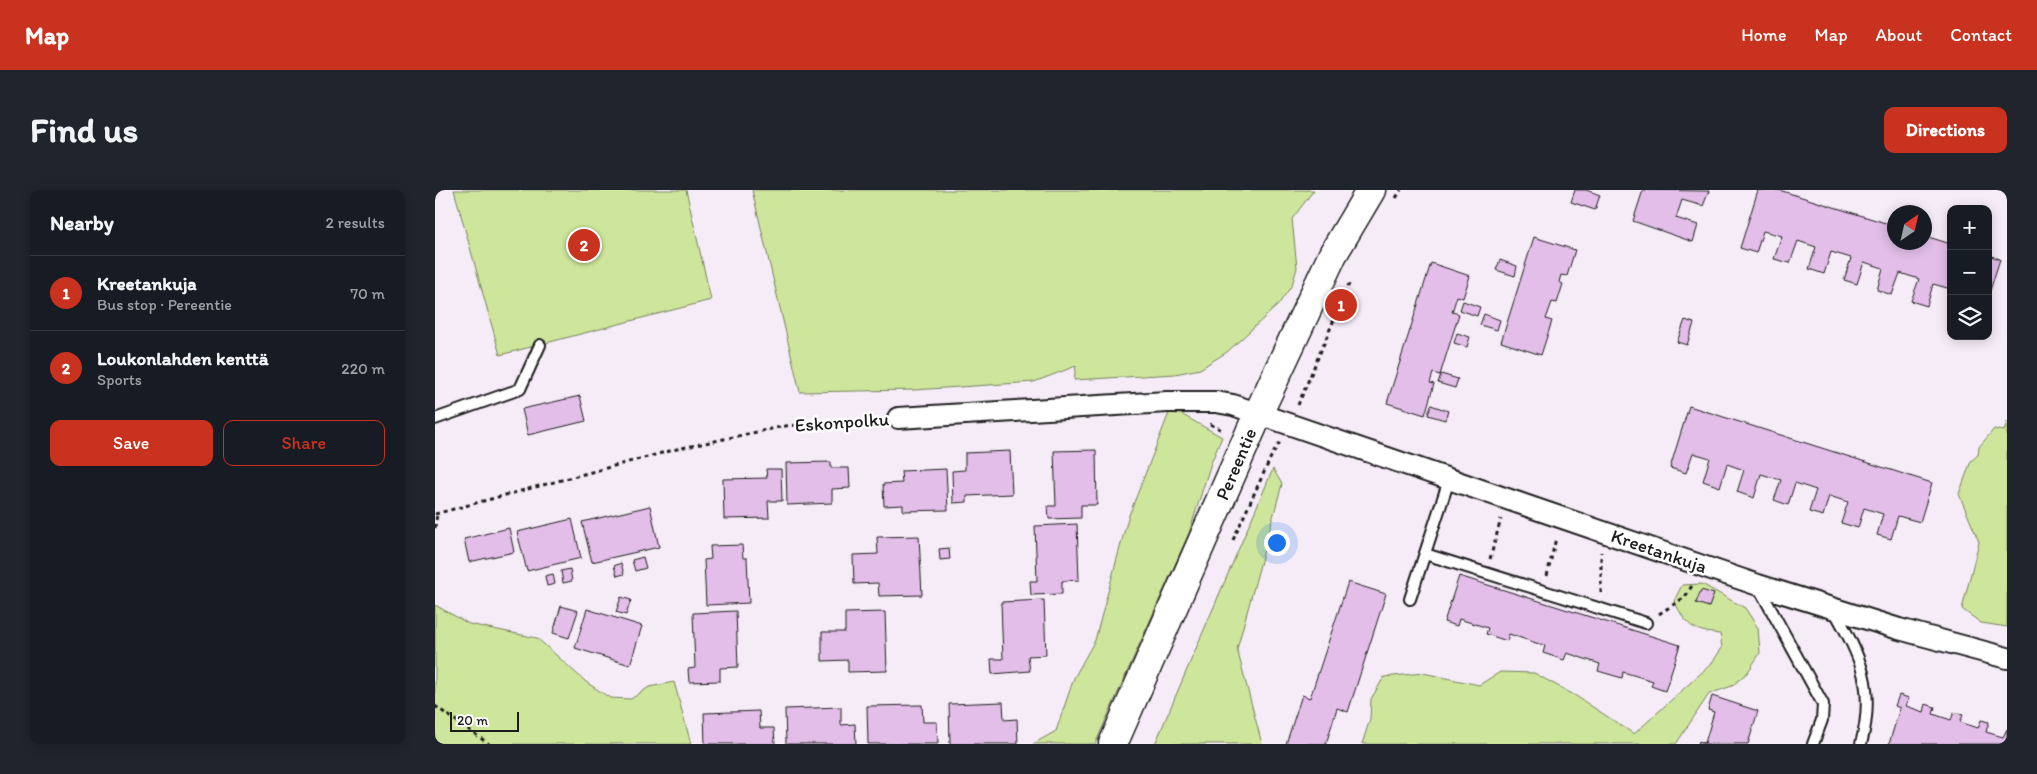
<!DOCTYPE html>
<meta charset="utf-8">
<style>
:root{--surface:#171b24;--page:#20242c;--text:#f1f3f6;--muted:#9ea1a6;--line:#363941;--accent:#c8321e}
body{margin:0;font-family:Itim,sans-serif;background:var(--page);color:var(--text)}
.controls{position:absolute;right:15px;top:15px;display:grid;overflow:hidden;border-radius:10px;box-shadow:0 2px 12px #0003}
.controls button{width:45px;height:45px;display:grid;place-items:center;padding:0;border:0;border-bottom:1px solid var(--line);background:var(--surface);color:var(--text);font:25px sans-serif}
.compass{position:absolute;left:1452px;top:15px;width:45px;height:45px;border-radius:50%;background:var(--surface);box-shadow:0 2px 12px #0003;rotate:34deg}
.scale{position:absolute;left:15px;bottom:12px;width:69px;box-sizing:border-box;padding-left:5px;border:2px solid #1c1c1c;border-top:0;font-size:14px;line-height:18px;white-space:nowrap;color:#1c1c1c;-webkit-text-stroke:4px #fff;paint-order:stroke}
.you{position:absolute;left:841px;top:352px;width:18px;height:18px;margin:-12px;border:4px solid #fff;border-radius:50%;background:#1a73e8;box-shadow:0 0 0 8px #1a73e833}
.badge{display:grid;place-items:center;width:32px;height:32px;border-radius:50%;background:var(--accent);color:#fff;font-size:16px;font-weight:700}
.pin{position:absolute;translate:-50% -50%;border:2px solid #fff;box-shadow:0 1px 5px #0006}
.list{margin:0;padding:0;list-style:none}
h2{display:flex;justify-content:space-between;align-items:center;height:65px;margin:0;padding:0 20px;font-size:21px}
h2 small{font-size:16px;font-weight:400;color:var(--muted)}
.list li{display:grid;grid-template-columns:32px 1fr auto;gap:15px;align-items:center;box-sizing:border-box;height:75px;padding:0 20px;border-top:1px solid var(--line)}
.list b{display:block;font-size:19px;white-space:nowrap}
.list p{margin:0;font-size:16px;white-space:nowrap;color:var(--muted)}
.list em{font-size:16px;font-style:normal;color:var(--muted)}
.actions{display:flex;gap:10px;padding:15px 20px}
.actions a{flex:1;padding:11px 0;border:1px solid var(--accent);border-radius:10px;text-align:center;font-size:18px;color:var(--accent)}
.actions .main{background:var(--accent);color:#fff}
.icon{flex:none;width:28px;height:28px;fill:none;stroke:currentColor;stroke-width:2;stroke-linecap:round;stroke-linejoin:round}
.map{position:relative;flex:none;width:1572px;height:554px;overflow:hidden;border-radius:10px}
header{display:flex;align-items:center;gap:30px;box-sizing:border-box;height:70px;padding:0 25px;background:var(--accent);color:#fff}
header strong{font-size:24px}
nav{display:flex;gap:28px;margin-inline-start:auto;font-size:18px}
.intro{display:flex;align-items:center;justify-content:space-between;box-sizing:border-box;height:120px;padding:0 30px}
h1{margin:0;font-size:35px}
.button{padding:12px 22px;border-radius:10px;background:var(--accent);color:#fff;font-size:18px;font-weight:700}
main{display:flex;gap:30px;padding:0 30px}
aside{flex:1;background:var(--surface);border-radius:10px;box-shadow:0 2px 12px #0003}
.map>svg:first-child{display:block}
</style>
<header>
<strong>Map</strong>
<nav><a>Home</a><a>Map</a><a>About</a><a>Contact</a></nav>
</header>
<div class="intro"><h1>Find us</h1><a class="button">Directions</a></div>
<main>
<aside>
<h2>Nearby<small>2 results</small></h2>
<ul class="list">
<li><span class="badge">1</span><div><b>Kreetankuja</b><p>Bus stop · Pereentie</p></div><em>70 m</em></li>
<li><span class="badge">2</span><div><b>Loukonlahden kenttä</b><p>Sports</p></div><em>220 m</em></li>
</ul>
<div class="actions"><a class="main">Save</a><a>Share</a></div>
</aside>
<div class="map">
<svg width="1572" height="554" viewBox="0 0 1572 554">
<rect width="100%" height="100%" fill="#f6ecf8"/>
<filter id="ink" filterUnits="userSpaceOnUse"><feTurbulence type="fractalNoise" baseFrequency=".02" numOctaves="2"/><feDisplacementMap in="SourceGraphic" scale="10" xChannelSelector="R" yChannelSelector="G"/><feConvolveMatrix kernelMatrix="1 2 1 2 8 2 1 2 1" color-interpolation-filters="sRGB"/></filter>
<g filter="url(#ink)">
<!-- green -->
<g fill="#cee69c" stroke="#75815c">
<path d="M 19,0 L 251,0 L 276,110 L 65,165 Z"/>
<path d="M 317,0 L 879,0 L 857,29 L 862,78 L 857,95 L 843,115 L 792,162 L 765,179 L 740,184 L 639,190 L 641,176 L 599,192 L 479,200 L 365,202 Z"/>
<path d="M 734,223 L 746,224 L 787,247 L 776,273 L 754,343 L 660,554 L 598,554 L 621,541 L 639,488 L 660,450 L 693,328 Z"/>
<path d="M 1572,232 L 1572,437 L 1546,433 L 1527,419 L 1544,352 L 1524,304 L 1536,271 L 1543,265 L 1544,257 L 1559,239 L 1569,241 Z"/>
<path d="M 838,279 L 847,294 L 802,459 L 827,554 L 720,554 Z"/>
<path d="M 1267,394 L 1310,418 L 1323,438 L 1325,463 L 1313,482 L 1297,496 L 1274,504 L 1241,554 L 927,554 L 935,529 L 936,509 L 949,487 L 988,483 L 1044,495 L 1065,482 L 1099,483 L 1141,506 L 1199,544 L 1276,474 L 1287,458 L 1285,444 C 1257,441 1252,436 1239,411 L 1247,395 Z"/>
<path d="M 0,415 L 34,434 L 102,448 L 151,492 L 175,508 L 196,509 L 214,497 L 239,492 L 256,554 L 0,554 Z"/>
</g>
<!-- building -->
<g fill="#e2bee8" stroke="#1c1c1c">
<path d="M 1140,0 L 1151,0 L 1165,5 L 1160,20 L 1136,12 Z"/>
<path d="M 1208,0 L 1274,1 L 1268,16 L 1247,10 L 1241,28 L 1263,35 L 1258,52 L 1198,31 Z"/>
<path d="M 1323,0 L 1344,0 L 1460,36 L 1460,52 L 1490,52 L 1490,46 L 1516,54 L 1516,99 L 1498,94 L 1492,116 L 1476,111 L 1484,89 L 1465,83 L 1457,105 L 1442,100 L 1448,78 L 1429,72 L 1422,94 L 1409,90 L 1416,68 L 1396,62 L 1389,84 L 1374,79 L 1381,57 L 1363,51 L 1355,73 L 1339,69 L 1347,46 L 1328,41 L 1321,63 L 1305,58 Z"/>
<path d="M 1099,47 L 1140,60 L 1132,86 L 1126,85 L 1124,92 L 1128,94 L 1122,113 L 1117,112 L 1111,129 L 1117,131 L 1106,165 L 1066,152 Z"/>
<path d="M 1553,65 L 1565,69 L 1553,107 Z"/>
<path d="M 1065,70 L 1082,76 L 1080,86 L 1061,80 Z"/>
<path d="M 996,73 L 1035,86 L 1028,108 L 1022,106 L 1017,122 L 1024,124 L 1005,185 L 998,183 L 995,193 L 999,194 L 990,225 L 952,213 Z"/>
<path d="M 1028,111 L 1045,117 L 1042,126 L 1025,120 Z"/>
<path d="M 1049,124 L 1065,130 L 1062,140 L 1045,135 Z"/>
<path d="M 1250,130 L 1259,133 L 1252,155 L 1242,152 Z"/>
<path d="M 1022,143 L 1035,147 L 1032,157 L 1019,153 Z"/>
<path d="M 1006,184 L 1023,189 L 1020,198 L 1003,193 Z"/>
<path d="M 145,206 L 151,231 L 93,245 L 87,219 Z"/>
<path d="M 996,215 L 1013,221 L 1010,230 L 993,225 Z"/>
<path d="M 1254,216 L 1497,293 L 1485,332 L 1463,326 L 1456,349 L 1442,345 L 1448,324 L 1429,318 L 1423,338 L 1406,333 L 1413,312 L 1394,306 L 1388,326 L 1374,322 L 1381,300 L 1360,293 L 1353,315 L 1339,310 L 1346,290 L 1326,284 L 1319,308 L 1302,302 L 1309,280 L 1292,274 L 1285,297 L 1268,291 L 1275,268 L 1258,263 L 1251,283 L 1235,278 Z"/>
<path d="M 661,260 L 662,315 L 646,315 L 646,328 L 614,329 L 613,316 L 621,316 L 619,261 Z"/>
<path d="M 575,261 L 577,304 L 532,306 L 532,312 L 518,313 L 517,281 L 530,280 L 530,263 Z"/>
<path d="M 396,272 L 396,278 L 414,278 L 415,298 L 397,299 L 397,313 L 352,315 L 351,273 Z"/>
<path d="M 331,279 L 346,279 L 347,311 L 333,311 L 334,328 L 289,329 L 288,289 L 332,288 Z"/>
<path d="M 511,279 L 513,320 L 468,321 L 468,315 L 449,316 L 448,294 L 467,293 L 466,281 Z"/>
<path d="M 215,316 L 224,357 L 157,372 L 147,332 Z"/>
<path d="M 137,329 L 146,368 L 92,381 L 82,342 Z"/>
<path d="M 642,334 L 644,390 L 627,391 L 627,404 L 596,405 L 595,391 L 602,391 L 600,336 Z"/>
<path d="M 74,338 L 79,362 L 34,372 L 29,349 Z"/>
<path d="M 484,346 L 487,405 L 444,406 L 443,393 L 419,394 L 418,365 L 443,364 L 442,347 Z"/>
<path d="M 307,355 L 308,368 L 312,368 L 314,413 L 271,415 L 269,370 L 276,369 L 275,356 Z"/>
<path d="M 514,358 L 515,369 L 505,370 L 504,359 Z"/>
<path d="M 208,367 L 211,378 L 200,381 L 197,370 Z"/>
<path d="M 186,373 L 189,384 L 182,386 L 179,376 Z"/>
<path d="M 135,379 L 137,391 L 128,393 L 126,381 Z"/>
<path d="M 118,384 L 120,394 L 112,396 L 110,386 Z"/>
<path d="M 1024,386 L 1245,455 L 1230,501 L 1216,496 L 1218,491 L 1188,482 L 1187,488 L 1163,481 L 1165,474 L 1132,463 L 1129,470 L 1108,463 L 1110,456 L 1074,444 L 1072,451 L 1051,444 L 1053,438 L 1024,429 L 1022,436 L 1009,432 Z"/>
<path d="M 913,392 L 951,404 L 913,522 L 902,518 L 891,554 L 851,554 L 867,505 L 875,508 Z"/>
<path d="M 1266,400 L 1279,404 L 1274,417 L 1261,413 Z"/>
<path d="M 186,407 L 196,410 L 191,425 L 181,422 Z"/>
<path d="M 609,410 L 611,465 L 593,466 L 595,481 L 557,484 L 556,469 L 568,469 L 566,412 Z"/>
<path d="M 126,416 L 143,421 L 134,448 L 118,443 Z"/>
<path d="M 152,419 L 207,436 L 195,475 L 140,458 Z"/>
<path d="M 301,421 L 303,477 L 285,478 L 285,491 L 254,492 L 253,479 L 260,478 L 258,423 Z"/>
<path d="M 450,422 L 452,481 L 413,482 L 413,470 L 387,471 L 387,442 L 410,442 L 410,423 Z"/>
<path d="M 1464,505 L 1474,508 L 1471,516 L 1489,522 L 1491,514 L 1500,517 L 1498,524 L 1516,530 L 1519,522 L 1528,525 L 1525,532 L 1543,538 L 1546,530 L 1554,532 L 1551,542 L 1568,547 L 1572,539 L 1572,554 L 1454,554 L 1465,518 L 1460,516 Z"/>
<path d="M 1277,506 L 1323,521 L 1313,554 L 1263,554 L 1264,551 L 1270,553 L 1279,522 L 1273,520 Z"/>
<path d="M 568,512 L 569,530 L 582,529 L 583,554 L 515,554 L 514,514 Z"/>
<path d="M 487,515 L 488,532 L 502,532 L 503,554 L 433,554 L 432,516 Z"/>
<path d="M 406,517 L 406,535 L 420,534 L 421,554 L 351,554 L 350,519 Z"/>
<path d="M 324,521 L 325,538 L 339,538 L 340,554 L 270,554 L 269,523 Z"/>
</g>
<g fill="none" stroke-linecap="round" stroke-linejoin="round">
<defs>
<g id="lane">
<path d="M 0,229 L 85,199 L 105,155"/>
<path d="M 990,364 L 1211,433"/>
<path d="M 1323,396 L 1388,514 L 1387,530 L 1378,554"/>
<path d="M 975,409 L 1014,290"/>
<path d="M 1399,420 C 1426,468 1441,498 1426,554"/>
</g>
<path id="street" d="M 463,228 L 732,212 L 781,212 L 798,215 L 1323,395 L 1464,439 L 1572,468"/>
<path id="secondary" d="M 678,554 L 824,222 L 898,64 L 936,0"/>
</defs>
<!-- lane casing -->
<use href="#lane" stroke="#1c1c1c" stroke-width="14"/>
<!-- street casing -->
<use href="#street" stroke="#1c1c1c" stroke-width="24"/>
<!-- secondary casing -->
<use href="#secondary" stroke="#1c1c1c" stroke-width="31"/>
<!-- path -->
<g stroke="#1c1c1c" stroke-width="3" stroke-dasharray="4 4" stroke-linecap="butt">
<path d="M 961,8 L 966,0"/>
<path d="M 863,215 L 914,94"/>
<path d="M 775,234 L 789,241"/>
<path d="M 0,324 L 242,259 L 350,236 L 443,230"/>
<path d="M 0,338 L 2,324"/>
<path d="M 798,350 L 836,267 L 845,252"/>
<path d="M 1055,369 L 1066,329"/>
<path d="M 1112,386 L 1121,348"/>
<path d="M 1166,403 L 1166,362"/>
<path d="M 1224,424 L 1250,407 L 1258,394"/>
<path d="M 0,516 L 54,554"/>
</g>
<!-- lane -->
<use href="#lane" stroke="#fff" stroke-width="10"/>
<!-- street -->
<use href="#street" stroke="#fff" stroke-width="20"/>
<!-- secondary -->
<use href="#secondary" stroke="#fff" stroke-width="28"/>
</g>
</g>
<g text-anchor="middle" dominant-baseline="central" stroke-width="5" stroke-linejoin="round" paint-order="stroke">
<!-- street labels -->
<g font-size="19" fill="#1c1c1c" stroke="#fff">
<text transform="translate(407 232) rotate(-4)">Eskonpolku</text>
<text transform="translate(801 274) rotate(-67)">Pereentie</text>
<text transform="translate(1224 361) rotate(19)">Kreetankuja</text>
</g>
</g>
</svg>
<div class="controls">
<button>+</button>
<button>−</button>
<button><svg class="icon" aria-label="layers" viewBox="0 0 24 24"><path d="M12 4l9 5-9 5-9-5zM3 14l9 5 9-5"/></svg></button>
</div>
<svg class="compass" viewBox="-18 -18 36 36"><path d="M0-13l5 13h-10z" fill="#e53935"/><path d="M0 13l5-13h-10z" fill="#9ea1a6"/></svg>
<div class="scale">20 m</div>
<div class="you"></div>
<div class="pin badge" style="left:906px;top:115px">1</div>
<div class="pin badge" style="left:149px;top:55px">2</div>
</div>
</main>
